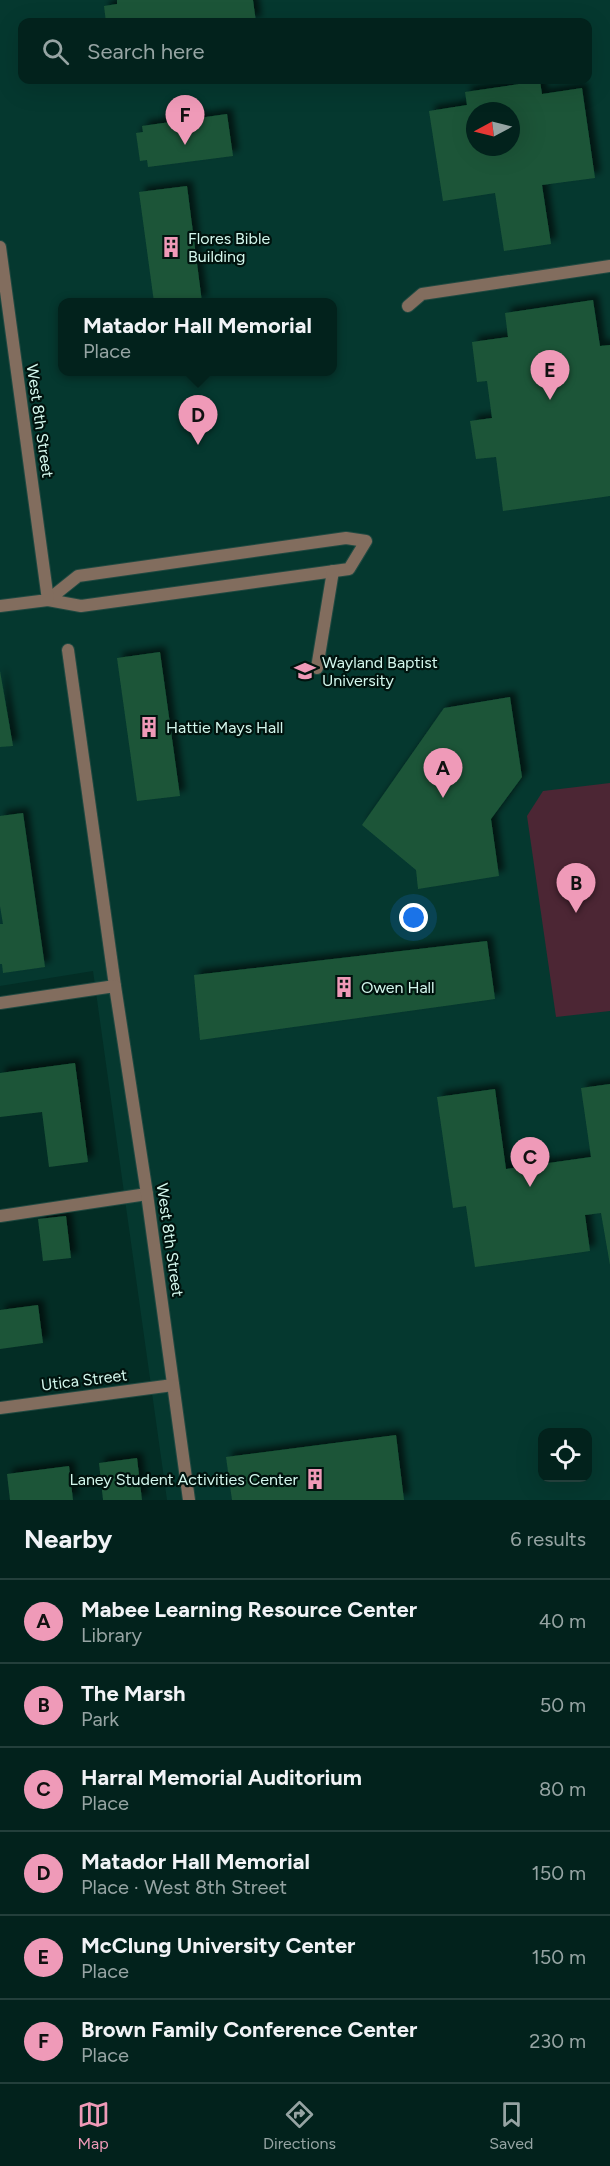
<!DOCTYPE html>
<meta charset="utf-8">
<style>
:root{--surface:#02221c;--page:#102f29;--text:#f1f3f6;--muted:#96a4a3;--line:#233f3b;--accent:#ef9ab8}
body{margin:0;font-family:Figtree,sans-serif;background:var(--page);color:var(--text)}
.controls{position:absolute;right:18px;bottom:18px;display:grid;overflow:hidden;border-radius:12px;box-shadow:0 6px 24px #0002}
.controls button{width:54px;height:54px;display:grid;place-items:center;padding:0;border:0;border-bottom:2px solid var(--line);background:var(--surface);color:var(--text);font:30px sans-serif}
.compass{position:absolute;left:466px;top:102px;width:54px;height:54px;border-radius:50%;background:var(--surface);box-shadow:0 6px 24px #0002;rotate:263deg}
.you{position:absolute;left:414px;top:918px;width:21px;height:21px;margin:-15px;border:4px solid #fff;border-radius:50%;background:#1a73e8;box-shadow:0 0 0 9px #1a73e833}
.badge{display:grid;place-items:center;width:39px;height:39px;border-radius:50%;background:var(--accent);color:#111;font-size:20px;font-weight:700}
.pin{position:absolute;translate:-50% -50px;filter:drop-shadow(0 2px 3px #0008)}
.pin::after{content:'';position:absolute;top:32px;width:21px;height:18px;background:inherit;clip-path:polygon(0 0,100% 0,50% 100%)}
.popup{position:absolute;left:58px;top:298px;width:279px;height:78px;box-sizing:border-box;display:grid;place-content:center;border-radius:12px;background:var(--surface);filter:drop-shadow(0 2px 4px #0005);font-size:20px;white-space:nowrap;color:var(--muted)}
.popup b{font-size:22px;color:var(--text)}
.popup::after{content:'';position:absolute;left:50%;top:100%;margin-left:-12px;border:12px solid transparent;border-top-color:var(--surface)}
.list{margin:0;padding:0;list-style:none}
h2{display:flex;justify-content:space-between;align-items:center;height:78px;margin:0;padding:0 24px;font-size:26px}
h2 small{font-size:20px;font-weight:400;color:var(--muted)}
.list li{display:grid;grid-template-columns:39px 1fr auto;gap:18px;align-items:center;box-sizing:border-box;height:84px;padding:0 24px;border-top:2px solid var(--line)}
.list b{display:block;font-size:22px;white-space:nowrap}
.list p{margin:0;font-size:20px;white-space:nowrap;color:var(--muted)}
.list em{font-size:20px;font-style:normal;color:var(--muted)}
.icon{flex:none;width:33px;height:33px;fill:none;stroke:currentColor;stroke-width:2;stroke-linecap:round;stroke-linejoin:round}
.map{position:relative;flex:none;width:610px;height:1500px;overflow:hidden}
.search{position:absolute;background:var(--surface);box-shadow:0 6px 24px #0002;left:18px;right:18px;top:18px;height:66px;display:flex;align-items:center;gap:15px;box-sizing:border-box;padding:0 21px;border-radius:12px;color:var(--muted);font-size:22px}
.sheet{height:582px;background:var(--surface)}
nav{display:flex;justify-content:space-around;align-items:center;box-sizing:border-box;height:84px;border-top:2px solid var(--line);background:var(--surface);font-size:16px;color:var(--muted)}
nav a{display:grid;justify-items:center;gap:3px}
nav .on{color:var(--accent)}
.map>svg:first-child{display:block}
</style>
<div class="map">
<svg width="610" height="1500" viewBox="0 0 610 1500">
<defs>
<filter id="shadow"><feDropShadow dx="5.5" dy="-5.5" stdDeviation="3" flood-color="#0009"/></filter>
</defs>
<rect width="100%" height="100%" fill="#032d25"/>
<!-- built -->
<path fill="#05382f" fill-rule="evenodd" d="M 0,0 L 610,0 L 610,1500 L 167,1500 L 93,971 L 0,986 ZM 22,22 L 588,22 L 588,80 L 22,80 ZM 475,111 L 511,111 L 511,147 L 475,147 ZM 63,302 L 333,302 L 333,372 L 63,372 ZM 542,1432 L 588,1432 L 588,1478 L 542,1478 Z"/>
<!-- green -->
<path fill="#4c2634" d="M 610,783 L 610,1011 L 556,1017 L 527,816 L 543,791 Z"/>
<!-- building -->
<g fill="#1c5538" fill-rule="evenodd" filter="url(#shadow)">
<path d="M 117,0 L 253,0 L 256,22 L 106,22 L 104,6 L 117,4 Z"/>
<path d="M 540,81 L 542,94 L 582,88 L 595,178 L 542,185 L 551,244 L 504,251 L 495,193 L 443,201 L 429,111 L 467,105 L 465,92 ZM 475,111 L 511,111 L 511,147 L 475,147 Z"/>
<path d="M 227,114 L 233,156 L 148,167 L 147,160 L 140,161 L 136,133 L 143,132 L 142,126 Z"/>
<path d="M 187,186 L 202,302 L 154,302 L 139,192 Z"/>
<path d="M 593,300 L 600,346 L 610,345 L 610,496 L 503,511 L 496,457 L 476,459 L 470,421 L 492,418 L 487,381 L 477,382 L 472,342 L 508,337 L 505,313 Z"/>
<path d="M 160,652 L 180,796 L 137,801 L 117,658 Z"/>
<path d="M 0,671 L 13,746 L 0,747 Z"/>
<path d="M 510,697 L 522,777 L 491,819 L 499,876 L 418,889 L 416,870 L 362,825 L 444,708 Z"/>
<path d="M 23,813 L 45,967 L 3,973 L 2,964 L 0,964 L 0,924 L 3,924 L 0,906 L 0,816 Z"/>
<path d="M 487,941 L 495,999 L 200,1040 L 194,975 Z"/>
<path d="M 75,1063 L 88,1162 L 49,1167 L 42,1112 L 0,1117 L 0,1073 Z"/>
<path d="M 610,1084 L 610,1265 L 601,1213 L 585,1215 L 590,1251 L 475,1267 L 466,1206 L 453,1208 L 437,1097 L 495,1089 L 506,1169 L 591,1157 L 581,1088 Z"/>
<path d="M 66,1216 L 71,1258 L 43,1261 L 38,1219 Z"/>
<path d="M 38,1305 L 43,1343 L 0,1349 L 0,1310 Z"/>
<path d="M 396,1435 L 404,1500 L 232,1500 L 226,1457 Z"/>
<path d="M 137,1458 L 142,1500 L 103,1500 L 99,1463 Z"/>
<path d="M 69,1466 L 73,1500 L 10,1500 L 7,1474 Z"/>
</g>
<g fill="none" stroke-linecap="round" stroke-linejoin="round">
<defs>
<g id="service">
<path d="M 408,306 L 422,294 L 610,266"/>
<path d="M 346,538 L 366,541 L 349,569 L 81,606 L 48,600 L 78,576 Z"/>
<path d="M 68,650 L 115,986"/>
<path d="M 317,668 L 333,571"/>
<path d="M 0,1216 L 147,1194"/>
</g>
<g id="minor">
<path d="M 0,247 L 48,600 L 0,606"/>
<path d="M 0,1003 L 115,986 L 147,1194 L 189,1500"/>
<path d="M 0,1408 L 173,1385"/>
</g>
</defs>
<!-- service casing -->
<use href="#service" stroke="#204941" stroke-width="14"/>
<!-- minor casing -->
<use href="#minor" stroke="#204941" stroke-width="14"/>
<!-- service -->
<use href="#service" stroke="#826d5e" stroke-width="12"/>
<!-- minor -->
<use href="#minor" stroke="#826d5e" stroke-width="12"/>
</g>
<!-- icons -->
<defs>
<symbol id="building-bare" viewBox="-9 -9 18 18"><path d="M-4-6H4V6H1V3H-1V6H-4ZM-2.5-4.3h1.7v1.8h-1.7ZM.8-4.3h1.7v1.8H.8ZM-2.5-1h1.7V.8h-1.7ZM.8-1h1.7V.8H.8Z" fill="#ef9ab8" stroke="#00130e" stroke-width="2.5" paint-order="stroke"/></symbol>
<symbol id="university-bare" viewBox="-9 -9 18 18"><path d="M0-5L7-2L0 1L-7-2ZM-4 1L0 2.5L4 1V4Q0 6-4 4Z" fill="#ef9ab8" stroke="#00130e" stroke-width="2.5" paint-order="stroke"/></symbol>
</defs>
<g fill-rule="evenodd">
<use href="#building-bare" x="156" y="232" width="30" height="30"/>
<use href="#university-bare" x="290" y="656" width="30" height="30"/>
<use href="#building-bare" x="134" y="712" width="30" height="30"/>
<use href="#building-bare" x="329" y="972" width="30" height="30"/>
<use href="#building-bare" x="300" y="1464" width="30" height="30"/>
</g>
<g text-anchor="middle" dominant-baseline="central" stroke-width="4.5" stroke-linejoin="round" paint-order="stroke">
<!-- poi labels -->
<g font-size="16" fill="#d3f7ed" stroke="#00130e" text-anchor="start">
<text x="188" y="238">Flores Bible<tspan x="188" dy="18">Building</tspan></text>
<text x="322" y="662">Wayland Baptist<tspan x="322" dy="18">University</tspan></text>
<text x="166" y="727">Hattie Mays Hall</text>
<text x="361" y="987">Owen Hall</text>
<text x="298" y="1479" text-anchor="end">Laney Student Activities Center</text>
</g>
<!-- street labels -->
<g font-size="16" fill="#d3f7ed" stroke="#00130e">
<text transform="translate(40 421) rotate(82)">West 8th Street</text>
<text transform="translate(170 1240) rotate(82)">West 8th Street</text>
<text transform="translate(84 1380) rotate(-7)">Utica Street</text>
</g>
</g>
</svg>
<div class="controls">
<button><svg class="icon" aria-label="locate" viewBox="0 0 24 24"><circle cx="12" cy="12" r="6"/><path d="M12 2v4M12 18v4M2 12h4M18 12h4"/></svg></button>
</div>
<svg class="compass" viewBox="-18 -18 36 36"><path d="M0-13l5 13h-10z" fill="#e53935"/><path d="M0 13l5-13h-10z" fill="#96a4a3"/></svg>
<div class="you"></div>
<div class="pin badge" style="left:443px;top:798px">A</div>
<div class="pin badge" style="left:576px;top:913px">B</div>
<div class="pin badge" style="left:530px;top:1187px">C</div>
<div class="pin badge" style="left:198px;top:445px">D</div>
<div class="popup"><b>Matador Hall Memorial</b>Place</div>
<div class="pin badge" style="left:550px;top:400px">E</div>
<div class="pin badge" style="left:185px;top:145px">F</div>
<div class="search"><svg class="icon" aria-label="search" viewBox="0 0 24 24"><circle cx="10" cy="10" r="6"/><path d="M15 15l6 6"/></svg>Search here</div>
</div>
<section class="sheet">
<h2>Nearby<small>6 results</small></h2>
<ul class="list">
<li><span class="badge">A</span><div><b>Mabee Learning Resource Center</b><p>Library</p></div><em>40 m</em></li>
<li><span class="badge">B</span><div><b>The Marsh</b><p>Park</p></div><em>50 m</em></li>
<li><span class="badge">C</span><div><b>Harral Memorial Auditorium</b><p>Place</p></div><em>80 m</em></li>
<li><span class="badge">D</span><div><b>Matador Hall Memorial</b><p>Place · West 8th Street</p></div><em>150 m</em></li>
<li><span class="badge">E</span><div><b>McClung University Center</b><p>Place</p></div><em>150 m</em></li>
<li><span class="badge">F</span><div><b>Brown Family Conference Center</b><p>Place</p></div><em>230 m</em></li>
</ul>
</section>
<nav>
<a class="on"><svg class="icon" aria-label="map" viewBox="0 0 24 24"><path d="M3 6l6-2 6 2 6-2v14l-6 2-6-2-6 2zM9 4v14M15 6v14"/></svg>Map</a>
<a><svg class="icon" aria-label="directions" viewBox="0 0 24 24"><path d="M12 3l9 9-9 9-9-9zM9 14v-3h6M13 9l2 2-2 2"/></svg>Directions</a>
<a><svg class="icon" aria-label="saved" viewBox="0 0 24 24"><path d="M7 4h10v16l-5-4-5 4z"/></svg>Saved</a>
</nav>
